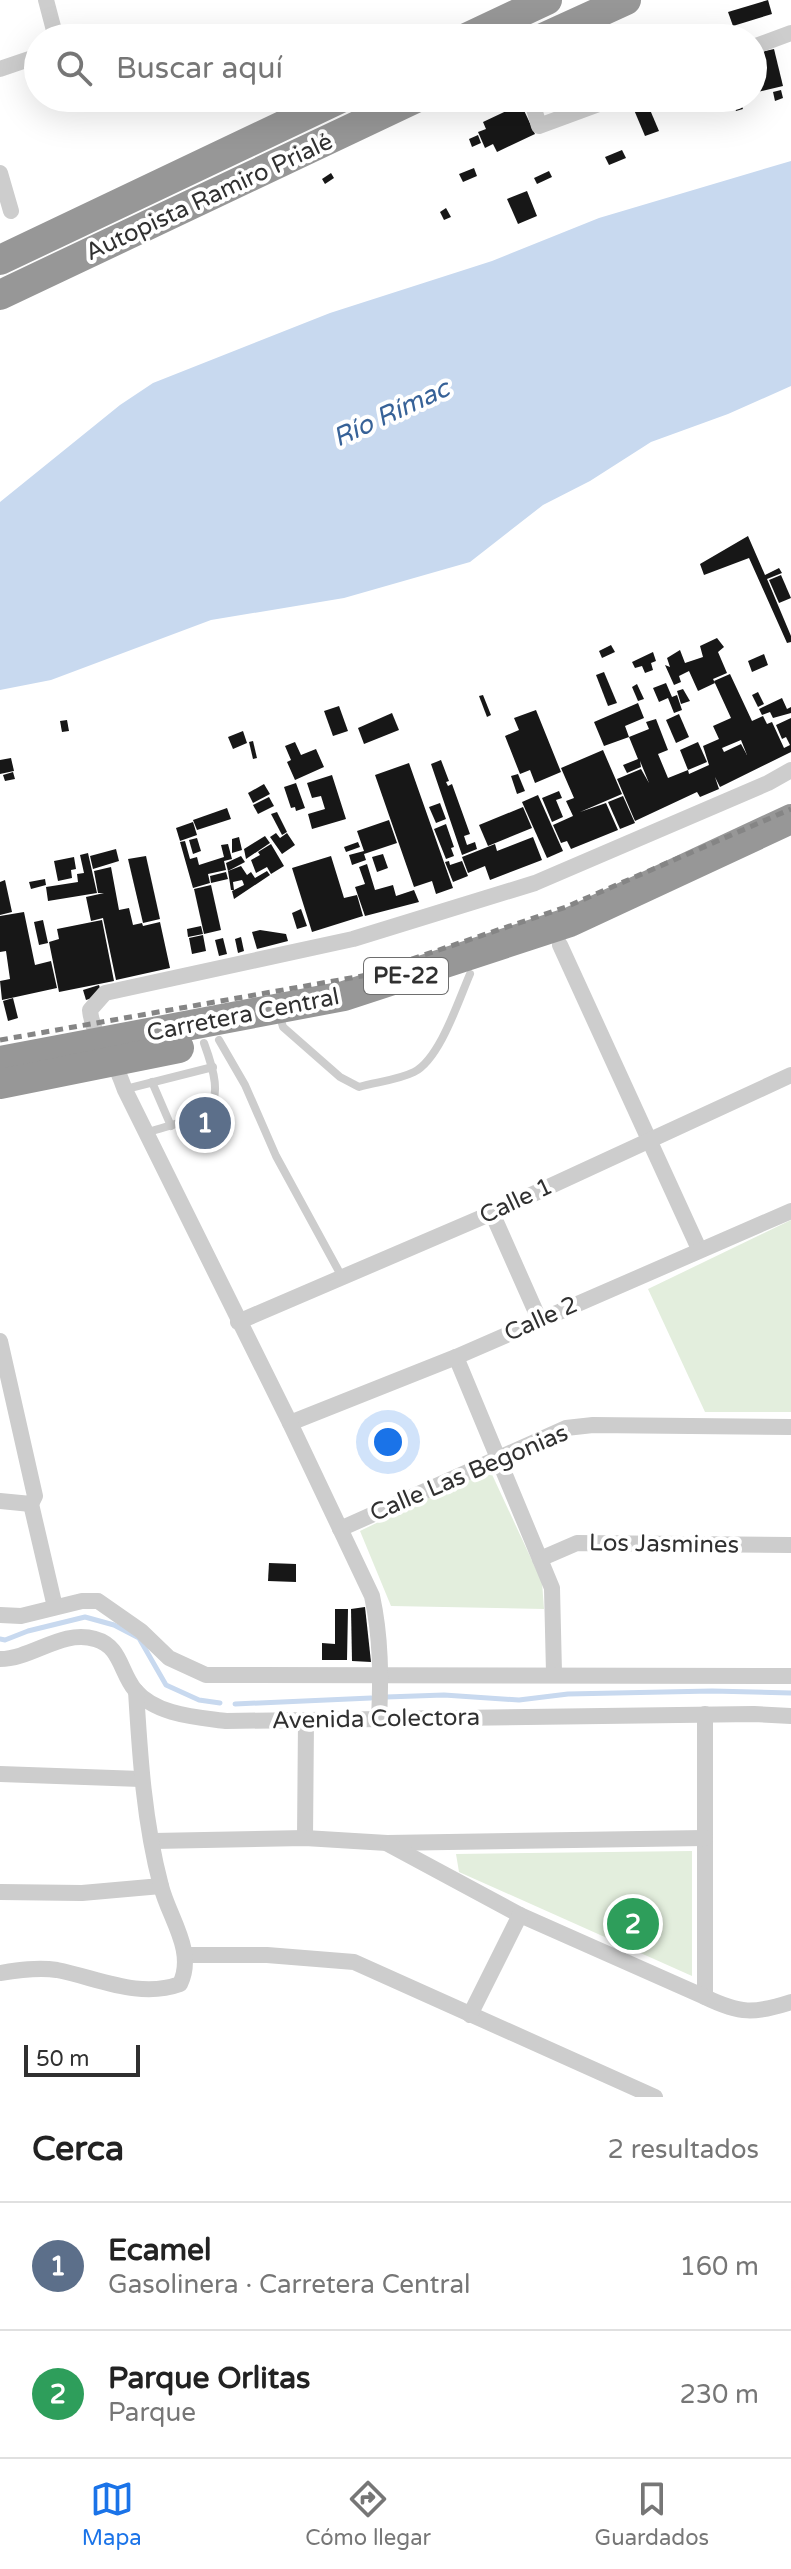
<!DOCTYPE html>
<html lang="es">
<meta charset="utf-8">
<style>
:root{--surface:#fff;--page:#f2f2f2;--text:#222;--muted:#767676;--line:#e0e0e0;--accent:#1a73e8}
body{margin:0;font-family:"Varela Round",sans-serif;background:var(--page);color:var(--text)}
.scale{position:absolute;left:24px;bottom:20px;width:116px;box-sizing:border-box;padding-left:8px;border:4px solid #303030;border-top:0;font-size:22px;line-height:28px;white-space:nowrap;color:#303030;-webkit-text-stroke:6px #fff;paint-order:stroke}
.you{position:absolute;left:388px;top:1442px;width:28px;height:28px;margin:-20px;border:6px solid #fff;border-radius:50%;background:#1a73e8;box-shadow:0 0 0 12px #1a73e833}
.badge{display:grid;place-items:center;width:52px;height:52px;border-radius:50%;background:var(--accent);color:#fff;font-size:26px;font-weight:700}
.pin{position:absolute;translate:-50% -50%;border:4px solid #fff;box-shadow:0 2px 8px #0006}
.list{margin:0;padding:0;list-style:none}
h2{display:flex;justify-content:space-between;align-items:center;height:104px;margin:0;padding:0 32px;font-size:34px}
h2 small{font-size:26px;font-weight:400;color:var(--muted)}
.list li{display:grid;grid-template-columns:52px 1fr auto;gap:24px;align-items:center;box-sizing:border-box;height:128px;padding:0 32px;border-top:2px solid var(--line)}
.list b{display:block;font-size:30px;white-space:nowrap}
.list p{margin:0;font-size:26px;white-space:nowrap;color:var(--muted)}
.list em{font-size:26px;font-style:normal;color:var(--muted)}
.icon{flex:none;width:44px;height:44px;fill:none;stroke:currentColor;stroke-width:2;stroke-linecap:round;stroke-linejoin:round}
.map{position:relative;flex:none;width:791px;height:2097px;overflow:hidden}
.search{position:absolute;background:var(--surface);box-shadow:0 8px 32px #0002;left:24px;right:24px;top:24px;height:88px;display:flex;align-items:center;gap:20px;box-sizing:border-box;padding:0 28px;border-radius:44px;color:var(--muted);font-size:30px}
.sheet{height:360px;background:var(--surface)}
nav{display:flex;justify-content:space-around;align-items:center;box-sizing:border-box;height:112px;border-top:2px solid var(--line);background:var(--surface);font-size:22px;color:var(--muted)}
nav a{display:grid;justify-items:center;gap:4px}
nav .on{color:var(--accent)}
.map>svg:first-child{display:block}
</style>
<div class="map">
<svg width="791" height="2097" viewBox="0 0 791 2097">
<rect width="100%" height="100%" fill="#fff"/>
<!-- green -->
<g fill="#e3eedd">
<path d="M 791,1220 L 791,1412 L 705,1412 L 648,1289 Z"/>
<path d="M 489,1468 L 542,1582 L 544,1609 L 391,1606 L 360,1531 Z"/>
<path d="M 692,1851 L 692,1976 L 459,1872 L 456,1854 Z"/>
</g>
<!-- water -->
<path fill="#c8d9ef" d="M 791,161 L 791,386 L 728,414 L 651,442 L 590,481 L 543,505 L 470,562 L 344,598 L 211,620 L 51,680 L 0,690 L 0,502 L 120,405 L 153,383 L 330,313 L 492,261 L 599,218 Z"/>
<g fill="none" stroke-linecap="round" stroke-linejoin="round">
<!-- stream -->
<g stroke="#c8d9ef" stroke-width="5">
<path d="M 0,1639 L 5,1640 L 28,1631 L 85,1617 L 114,1625 L 139,1638 L 166,1685 L 199,1700 L 220,1703"/>
<path d="M 386,1697 L 444,1695 L 519,1700 L 568,1694 L 712,1691 L 791,1693"/>
<path d="M 235,1704 L 371,1698"/>
</g>
</g>
<!-- building -->
<g fill="#171717" fill-rule="evenodd">
<path d="M 768,0 L 772,14 L 733,26 L 728,12 Z"/>
<path d="M 703,32 L 705,38 L 686,38 L 686,37 Z"/>
<path d="M 774,49 L 783,86 L 753,93 L 753,54 Z"/>
<path d="M 781,90 L 783,98 L 775,101 L 773,92 Z"/>
<path d="M 629,98 L 645,98 L 659,131 L 645,136 Z"/>
<path d="M 713,98 L 727,98 L 728,102 L 715,105 Z"/>
<path d="M 740,101 L 743,109 L 736,111 L 733,103 Z"/>
<path d="M 521,104 L 535,134 L 497,152 L 493,144 L 485,148 L 478,132 L 486,129 L 483,122 Z"/>
<path d="M 478,135 L 481,143 L 472,147 L 469,139 Z"/>
<path d="M 622,150 L 626,158 L 609,165 L 605,157 Z"/>
<path d="M 474,168 L 477,176 L 463,182 L 459,174 Z"/>
<path d="M 549,171 L 552,177 L 537,184 L 534,178 Z"/>
<path d="M 331,173 L 334,178 L 325,184 L 322,179 Z"/>
<path d="M 527,191 L 537,216 L 518,224 L 507,199 Z"/>
<path d="M 446,208 L 451,217 L 444,220 L 440,212 Z"/>
<path d="M 748,536 L 765,575 L 779,568 L 782,573 L 767,579 L 791,636 L 791,642 L 787,643 L 749,558 L 704,575 L 700,564 Z"/>
<path d="M 781,575 L 791,598 L 779,603 L 769,580 Z"/>
<path d="M 717,638 L 724,647 L 718,652 L 727,673 L 713,679 L 715,683 L 698,691 L 689,671 L 679,676 L 681,682 L 674,685 L 665,665 L 670,667 L 667,658 L 680,650 L 685,663 L 703,657 L 700,646 Z"/>
<path d="M 611,645 L 615,652 L 602,658 L 599,651 Z"/>
<path d="M 653,652 L 656,661 L 651,663 L 653,670 L 645,673 L 642,666 L 635,668 L 632,662 Z"/>
<path d="M 764,654 L 768,665 L 752,672 L 748,661 Z"/>
<path d="M 604,672 L 617,703 L 608,706 L 596,675 Z"/>
<path d="M 730,674 L 752,721 L 763,716 L 767,724 L 772,722 L 784,748 L 790,745 L 786,737 L 782,739 L 776,725 L 791,718 L 791,752 L 720,787 L 715,777 L 719,789 L 700,797 L 697,792 L 635,821 L 617,779 L 641,769 L 649,783 L 640,761 L 641,767 L 627,773 L 623,765 L 638,759 L 629,737 L 649,729 L 646,722 L 656,719 L 668,750 L 658,754 L 668,778 L 688,770 L 689,774 L 709,765 L 703,746 L 719,739 L 713,726 L 731,718 L 714,681 ZM 741,740 L 747,755 L 741,744 L 724,752 L 722,748 Z"/>
<path d="M 666,683 L 672,697 L 677,695 L 682,710 L 674,713 L 668,698 L 659,702 L 653,688 Z"/>
<path d="M 637,684 L 644,699 L 638,701 L 632,687 Z"/>
<path d="M 683,689 L 690,701 L 681,704 L 677,691 Z"/>
<path d="M 758,692 L 764,704 L 758,707 L 752,695 Z"/>
<path d="M 483,695 L 491,715 L 487,717 L 479,696 Z"/>
<path d="M 782,698 L 787,709 L 791,707 L 791,713 L 773,718 L 770,712 L 762,715 L 759,709 Z"/>
<path d="M 638,703 L 644,718 L 625,726 L 629,737 L 604,746 L 594,722 Z"/>
<path d="M 339,706 L 348,731 L 333,736 L 324,711 Z"/>
<path d="M 536,710 L 561,772 L 535,783 L 530,770 L 520,774 L 505,736 L 519,730 L 514,718 Z"/>
<path d="M 392,713 L 399,730 L 364,744 L 358,728 Z"/>
<path d="M 679,714 L 689,737 L 676,743 L 666,720 Z"/>
<path d="M 67,720 L 69,731 L 62,732 L 60,721 Z"/>
<path d="M 243,731 L 247,743 L 233,749 L 228,737 Z"/>
<path d="M 253,741 L 257,758 L 253,759 L 249,742 Z"/>
<path d="M 295,742 L 301,755 L 316,749 L 324,767 L 295,780 L 287,762 L 291,760 L 285,746 Z"/>
<path d="M 698,742 L 707,762 L 688,770 L 680,750 Z"/>
<path d="M 603,750 L 622,794 L 580,812 L 606,803 L 618,830 L 571,849 L 567,841 L 561,843 L 553,825 L 573,816 L 566,801 L 574,798 L 561,768 Z"/>
<path d="M 11,758 L 14,771 L 0,774 L 0,760 Z"/>
<path d="M 441,760 L 449,781 L 446,782 L 448,786 L 452,784 L 470,834 L 464,836 L 467,845 L 475,842 L 477,849 L 462,855 L 431,764 Z"/>
<path d="M 409,763 L 453,888 L 436,894 L 432,881 L 414,887 L 375,775 Z"/>
<path d="M 13,772 L 15,779 L 5,781 L 3,775 Z"/>
<path d="M 518,774 L 525,791 L 517,794 L 511,776 Z"/>
<path d="M 332,775 L 346,819 L 312,829 L 308,814 L 325,809 L 321,796 L 312,798 L 307,783 Z"/>
<path d="M 296,783 L 305,808 L 296,811 L 295,807 L 291,808 L 284,787 Z"/>
<path d="M 264,784 L 270,794 L 253,803 L 248,793 Z"/>
<path d="M 559,791 L 562,798 L 556,800 L 563,817 L 552,822 L 542,798 Z"/>
<path d="M 538,795 L 563,851 L 547,858 L 522,802 Z"/>
<path d="M 623,796 L 635,823 L 620,829 L 608,802 Z"/>
<path d="M 269,797 L 274,806 L 258,814 L 253,805 Z"/>
<path d="M 440,803 L 446,819 L 436,823 L 429,807 Z"/>
<path d="M 523,807 L 532,828 L 488,846 L 479,825 Z"/>
<path d="M 227,808 L 231,819 L 197,830 L 193,820 Z"/>
<path d="M 277,812 L 287,832 L 282,835 L 271,814 Z"/>
<path d="M 389,820 L 397,843 L 364,854 L 366,860 L 352,865 L 349,855 L 364,851 L 357,831 Z"/>
<path d="M 193,822 L 197,835 L 180,841 L 176,828 Z"/>
<path d="M 446,824 L 454,847 L 451,848 L 454,856 L 446,859 L 434,829 Z"/>
<path d="M 276,833 L 280,838 L 287,833 L 295,845 L 282,854 L 270,837 Z"/>
<path d="M 265,836 L 270,843 L 246,859 L 244,849 Z"/>
<path d="M 239,837 L 242,850 L 232,853 L 232,839 Z"/>
<path d="M 533,837 L 542,860 L 490,880 L 485,866 L 468,873 L 462,857 L 495,844 L 497,851 Z"/>
<path d="M 197,838 L 201,851 L 193,854 L 189,840 Z"/>
<path d="M 185,841 L 190,859 L 197,857 L 199,865 L 224,857 L 221,845 L 228,844 L 232,859 L 224,861 L 226,870 L 208,874 L 210,883 L 193,888 L 180,842 Z"/>
<path d="M 358,842 L 360,847 L 346,852 L 344,847 Z"/>
<path d="M 271,844 L 284,866 L 271,874 L 267,867 L 256,873 L 251,860 L 260,855 L 258,852 Z"/>
<path d="M 116,849 L 119,861 L 93,869 L 90,856 Z"/>
<path d="M 88,853 L 97,893 L 48,901 L 46,887 L 78,882 L 77,874 L 84,873 L 80,855 Z"/>
<path d="M 383,854 L 388,868 L 377,872 L 372,857 Z"/>
<path d="M 146,856 L 160,919 L 143,923 L 128,859 Z"/>
<path d="M 241,856 L 245,862 L 228,871 L 226,863 Z"/>
<path d="M 331,856 L 344,898 L 357,895 L 363,916 L 312,932 L 292,868 Z"/>
<path d="M 74,857 L 76,869 L 71,870 L 72,878 L 58,881 L 54,861 Z"/>
<path d="M 449,861 L 450,865 L 462,861 L 468,876 L 453,882 L 445,862 Z"/>
<path d="M 367,864 L 375,890 L 393,885 L 396,896 L 414,890 L 419,902 L 365,916 L 355,887 L 365,884 L 359,867 Z"/>
<path d="M 241,866 L 247,875 L 251,872 L 255,878 L 267,871 L 270,875 L 234,899 L 232,891 L 244,885 L 243,882 L 242,880 L 233,882 L 234,890 L 231,890 L 228,871 Z"/>
<path d="M 111,867 L 119,910 L 129,908 L 133,925 L 142,923 L 143,926 L 160,922 L 170,968 L 116,980 L 103,918 L 91,921 L 86,897 L 104,893 L 98,893 L 94,871 Z"/>
<path d="M 226,872 L 228,879 L 211,883 L 210,876 Z"/>
<path d="M 45,879 L 46,885 L 31,889 L 29,882 Z"/>
<path d="M 5,880 L 12,912 L 0,915 L 0,882 Z"/>
<path d="M 211,885 L 221,930 L 204,934 L 194,889 Z"/>
<path d="M 301,909 L 307,926 L 297,929 L 292,913 Z"/>
<path d="M 24,912 L 35,965 L 51,961 L 57,988 L 2,1000 L 0,981 L 10,979 L 6,951 L 0,952 L 0,916 Z"/>
<path d="M 43,920 L 48,943 L 39,945 L 34,922 Z"/>
<path d="M 102,920 L 114,981 L 59,992 L 49,942 L 59,939 L 57,929 Z"/>
<path d="M 201,926 L 203,934 L 188,937 L 187,929 Z"/>
<path d="M 260,930 L 286,934 L 288,941 L 257,949 L 252,932 Z"/>
<path d="M 203,935 L 206,951 L 192,954 L 189,938 Z"/>
<path d="M 241,937 L 244,951 L 238,953 L 235,939 Z"/>
<path d="M 223,938 L 227,954 L 219,956 L 215,940 Z"/>
<path d="M 99,985 L 102,995 L 86,1000 L 83,990 Z"/>
<path d="M 13,998 L 18,1018 L 8,1021 L 3,1001 Z"/>
<path d="M 269,1563 L 296,1564 L 296,1582 L 268,1581 Z"/>
<path d="M 365,1607 L 371,1662 L 352,1661 L 351,1609 Z"/>
<path d="M 335,1609 L 348,1609 L 347,1660 L 322,1660 L 322,1643 L 335,1644 Z"/>
</g>
<g fill="none" stroke-linecap="round" stroke-linejoin="round">
<!-- lane -->
<g stroke="#cdcdcd" stroke-width="8">
<path d="M 279,1013 L 283,1027 L 340,1077 L 359,1087 C 376,1082 398,1080 414,1072 C 440,1059 459,999 470,974"/>
<path d="M 219,1040 L 245,1085 L 276,1156 L 342,1277"/>
<path d="M 152,1082 L 171,1126"/>
<path d="M 126,1089 L 213,1067"/>
<path d="M 148,1132 C 210,1114 230,1114 204,1043"/>
</g>
<!-- street -->
<g stroke="#cdcdcd" stroke-width="16">
<path d="M 46,0 L 56,38"/>
<path d="M 753,47 L 791,33"/>
<path d="M 0,69 L 38,56"/>
<path d="M 531,98 L 539,126 L 615,98"/>
<path d="M 0,173 L 11,211"/>
<path d="M 560,945 L 699,1249"/>
<path d="M 492,1213 L 539,1319"/>
<path d="M 238,1322 L 492,1213 L 791,1075"/>
<path d="M 0,1341 L 35,1496 L 31,1504 L 0,1501"/>
<path d="M 456,1357 L 552,1588 L 554,1673"/>
<path d="M 290,1423 L 456,1357 L 791,1211"/>
<path d="M 31,1504 L 55,1607"/>
<path d="M 340,1529 L 566,1428 L 593,1425 L 791,1427"/>
<path d="M 540,1559 L 577,1543 L 791,1545"/>
<path d="M 0,1615 L 21,1616 L 82,1601 L 98,1601 L 141,1631 L 169,1658 L 206,1675 L 791,1676"/>
<path d="M 0,1659 C 32,1659 62,1629 95,1639 C 121,1646 120,1672 135,1690 C 156,1715 196,1717 226,1721 L 754,1714 L 791,1716"/>
<path d="M 705,1714 L 705,1997 C 740,2014 754,2014 791,2002"/>
<path d="M 379,1719 C 381,1677 381,1637 372,1596 L 290,1423 L 125,1090 C 121,1079 117,1068 111,1058 C 101,1042 92,1030 90,1010 L 105,993 L 353,939 L 535,883 L 768,783 L 791,770"/>
<path d="M 0,1774 L 141,1779"/>
<path d="M 305,1838 L 306,1721"/>
<path d="M 153,1841 L 305,1838 L 387,1843 L 705,1838"/>
<path d="M 388,1844 L 520,1915 L 705,1997"/>
<path d="M 0,1892 L 82,1893 L 161,1886"/>
<path d="M 186,1955 L 267,1955 L 354,1962 L 655,2097"/>
<path d="M 0,1973 C 18,1970 38,1967 57,1970 C 98,1978 139,1999 180,1984 C 196,1951 169,1918 161,1886 C 144,1822 140,1757 136,1691"/>
<path d="M 470,2015 L 520,1915"/>
</g>
<!-- highway -->
<g stroke="#979797" stroke-width="30">
<path d="M 466,38 L 547,0"/>
<path d="M 543,38 L 626,0"/>
<path d="M 0,260 L 341,98"/>
<path d="M 0,295 L 416,98"/>
<path d="M 0,1061 L 344,996 L 570,922 L 791,819"/>
<path d="M 0,1084 L 179,1048"/>
</g>
<!-- rail -->
<path stroke="#858585" stroke-width="5" stroke-dasharray="8 6" stroke-linecap="butt" d="M 0,1040 L 362,976 L 566,907 L 791,809"/>
</g>
<g text-anchor="middle" dominant-baseline="central" stroke-width="8" stroke-linejoin="round" paint-order="stroke">
<!-- shield labels -->
<rect fill="#fff" stroke="#6e6e6e" stroke-width="2" x="364" y="958" width="84" height="36" rx="6"/>
<g font-size="22" font-weight="bold" fill="#303030">
<text x="406" y="976">PE-22</text>
</g>
<!-- street labels -->
<g font-size="24" fill="#303030" stroke="#fff">
<text transform="translate(209 197) rotate(-25)">Autopista Ramiro Prialé</text>
<text transform="translate(243 1015) rotate(-11)">Carretera Central</text>
<text transform="translate(516 1201) rotate(-25)">Calle 1</text>
<text transform="translate(541 1319) rotate(-24)">Calle 2</text>
<text transform="translate(469 1473) rotate(-23)">Calle Las Begonias</text>
<text transform="translate(664 1544) rotate(1)">Los Jasmines</text>
<text transform="translate(376 1719) rotate(-1)">Avenida Colectora</text>
</g>
<!-- water labels -->
<g font-size="26" font-style="italic" fill="#376298" stroke="#fff">
<text transform="translate(391 413) rotate(-25)">Río Rímac</text>
</g>
</g>
</svg>
<div class="scale">50 m</div>
<div class="you"></div>
<div class="pin badge" style="left:205px;top:1123px;background:#5c6f8a">1</div>
<div class="pin badge" style="left:633px;top:1924px;background:#2e9e5b">2</div>
<div class="search"><svg class="icon" aria-label="search" viewBox="0 0 24 24"><circle cx="10" cy="10" r="6"/><path d="M15 15l6 6"/></svg>Buscar aquí</div>
</div>
<section class="sheet">
<h2>Cerca<small>2 resultados</small></h2>
<ul class="list">
<li><span class="badge" style="background:#5c6f8a">1</span><div><b>Ecamel</b><p>Gasolinera · Carretera Central</p></div><em>160 m</em></li>
<li><span class="badge" style="background:#2e9e5b">2</span><div><b>Parque Orlitas</b><p>Parque</p></div><em>230 m</em></li>
</ul>
</section>
<nav>
<a class="on"><svg class="icon" aria-label="map" viewBox="0 0 24 24"><path d="M3 6l6-2 6 2 6-2v14l-6 2-6-2-6 2zM9 4v14M15 6v14"/></svg>Mapa</a>
<a><svg class="icon" aria-label="directions" viewBox="0 0 24 24"><path d="M12 3l9 9-9 9-9-9zM9 14v-3h6M13 9l2 2-2 2"/></svg>Cómo llegar</a>
<a><svg class="icon" aria-label="saved" viewBox="0 0 24 24"><path d="M7 4h10v16l-5-4-5 4z"/></svg>Guardados</a>
</nav>
